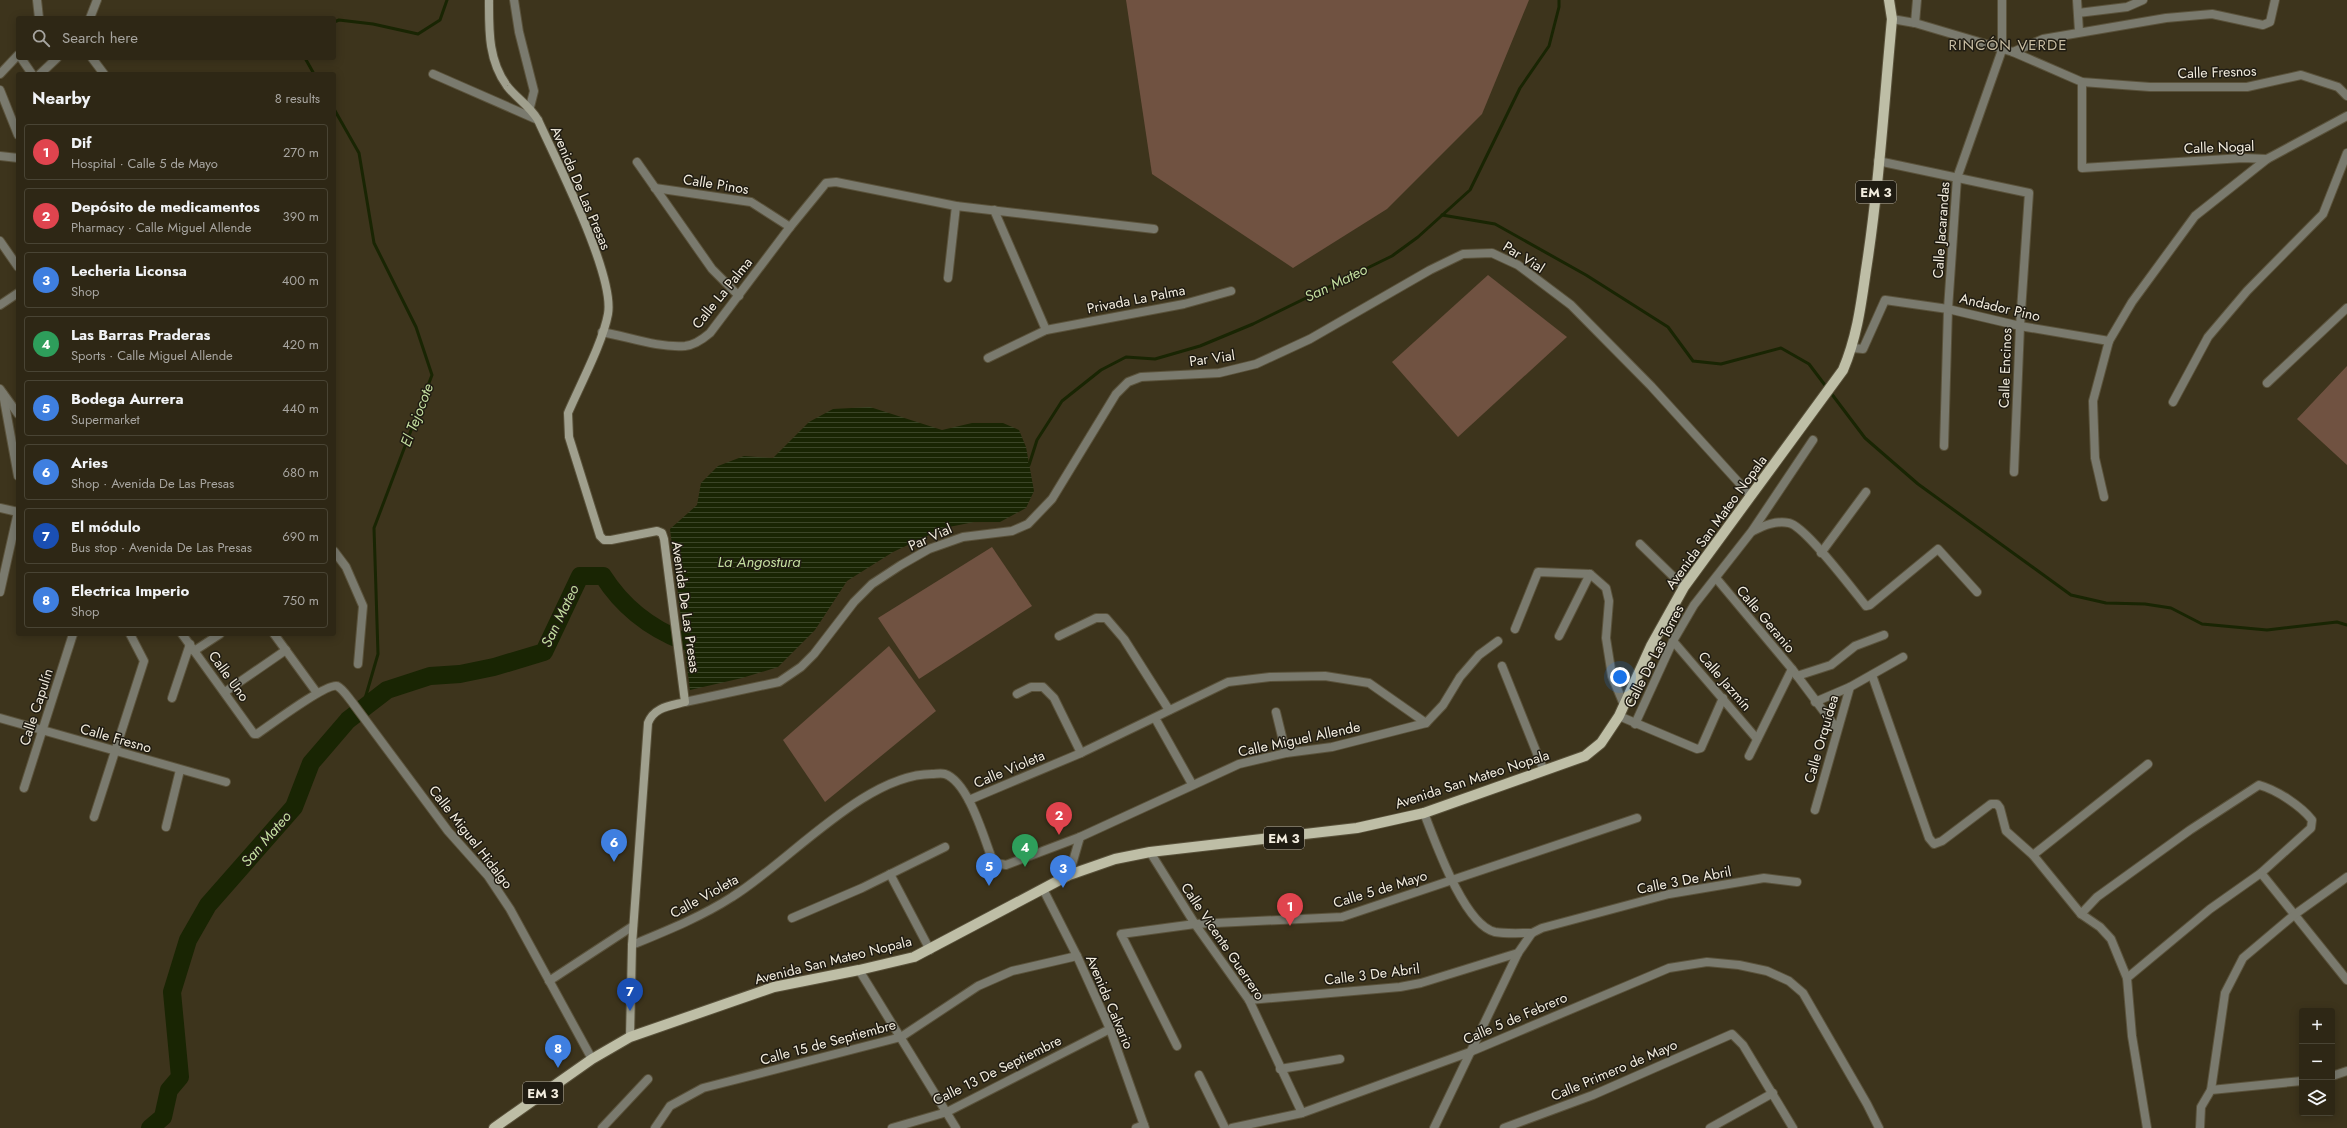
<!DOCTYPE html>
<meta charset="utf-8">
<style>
:root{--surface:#2e2715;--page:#3a3322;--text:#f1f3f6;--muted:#a7a5a0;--line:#494434;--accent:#95b2f1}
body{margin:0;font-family:Jost,sans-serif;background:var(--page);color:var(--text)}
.controls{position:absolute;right:12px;bottom:12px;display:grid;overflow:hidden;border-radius:4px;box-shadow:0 2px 10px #0003}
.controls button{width:36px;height:36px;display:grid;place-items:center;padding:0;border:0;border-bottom:1px solid var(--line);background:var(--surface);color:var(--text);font:20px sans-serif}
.you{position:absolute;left:1620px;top:677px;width:14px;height:14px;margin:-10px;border:3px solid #fff;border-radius:50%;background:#1a73e8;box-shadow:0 0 0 6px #1a73e833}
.badge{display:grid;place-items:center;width:26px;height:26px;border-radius:50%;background:var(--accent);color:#fff;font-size:13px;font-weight:700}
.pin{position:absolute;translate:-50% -33px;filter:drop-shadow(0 1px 2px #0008)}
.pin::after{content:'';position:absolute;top:21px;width:14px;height:12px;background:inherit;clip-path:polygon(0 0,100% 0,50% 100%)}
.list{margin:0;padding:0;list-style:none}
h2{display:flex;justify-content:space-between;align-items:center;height:52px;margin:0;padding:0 16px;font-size:17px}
h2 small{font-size:13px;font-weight:400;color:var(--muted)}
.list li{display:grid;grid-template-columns:26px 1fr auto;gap:12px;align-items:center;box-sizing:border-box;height:56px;margin:0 8px 8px;padding:0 8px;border:1px solid var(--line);border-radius:4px}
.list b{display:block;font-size:15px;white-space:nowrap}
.list p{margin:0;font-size:13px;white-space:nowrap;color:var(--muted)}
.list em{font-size:13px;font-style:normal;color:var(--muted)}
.icon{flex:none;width:22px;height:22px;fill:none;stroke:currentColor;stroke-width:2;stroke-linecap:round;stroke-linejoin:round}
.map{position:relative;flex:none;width:2347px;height:1128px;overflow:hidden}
.search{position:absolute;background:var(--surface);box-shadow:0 2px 10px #0003;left:16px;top:16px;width:320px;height:44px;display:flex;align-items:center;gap:10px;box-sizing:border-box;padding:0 14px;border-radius:4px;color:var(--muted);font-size:15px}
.panel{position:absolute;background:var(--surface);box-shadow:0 2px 10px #0003;left:16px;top:72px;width:320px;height:564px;border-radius:4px}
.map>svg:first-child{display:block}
</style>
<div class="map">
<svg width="2347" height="1128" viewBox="0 0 2347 1128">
<defs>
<pattern id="water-rules" width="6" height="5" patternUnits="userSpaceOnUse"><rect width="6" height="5" fill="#192503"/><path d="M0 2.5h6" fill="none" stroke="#3b4527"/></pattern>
</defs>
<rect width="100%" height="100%" fill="#3d341c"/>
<!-- green -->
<g fill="#705241">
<path d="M 1126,0 L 1529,0 L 1482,114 L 1387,209 L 1293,268 L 1152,174 Z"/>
<path d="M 1488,275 L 1567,337 L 1458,437 L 1392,362 Z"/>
<path d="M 2347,366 L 2347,465 L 2297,419 Z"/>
<path d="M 992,547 L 1032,606 L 919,679 L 878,618 Z"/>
<path d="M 889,646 L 936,711 L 825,802 L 783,740 Z"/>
</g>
<!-- water -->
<path fill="url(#water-rules)" d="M 870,407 L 942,430 L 972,423 L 1003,423 L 1019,430 L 1026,447 L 1034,491 L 1026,508 L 1000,522 L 974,522 L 944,528 L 893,552 L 847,581 L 815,630 L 778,667 L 742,678 L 690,690 L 670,529 L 697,505 L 701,483 L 718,466 L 744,456 L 773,458 L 809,422 L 833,409 Z"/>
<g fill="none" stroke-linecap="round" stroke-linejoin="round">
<!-- stream -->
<g stroke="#192503" stroke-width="3">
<path d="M 334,22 L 339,20 L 373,24 L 418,34 L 440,20 L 447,0"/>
<path d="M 305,58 L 314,74"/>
<path d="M 334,109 L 359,153 L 374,243 L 416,327 L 432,375 L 374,528 L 378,654 L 362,709"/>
<path d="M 1442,215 L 1495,224 L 1586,275 L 1668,327 L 1693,361 L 1721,364 L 1781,348 L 1809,364 L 1865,438 L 1918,484 L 2071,595 L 2106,603 L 2145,604 L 2171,608 L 2202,624 L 2267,630 L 2337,622 L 2347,625"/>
<path d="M 1029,465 L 1037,440 L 1062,401 L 1101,370 L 1126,357 L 1155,359 L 1200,346 L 1253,324 L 1392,256 L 1418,237 L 1470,190 L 1520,88 L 1549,46 L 1559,7 L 1559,0"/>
</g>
<!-- river -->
<path stroke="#192503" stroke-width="18" d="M 150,1128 L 163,1117 L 169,1090 L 180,1077 L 172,992 L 188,940 L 208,905 L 294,807 L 311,763 L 348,720 L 387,690 L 430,676 L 460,674 L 494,667 L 544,652 L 580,576 L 603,576 C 622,606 650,628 683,641"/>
<defs>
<g id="minor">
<path d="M 514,0 L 519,32 L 534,91 L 530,107"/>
<path d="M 2077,0 L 2079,31"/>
<path d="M 2078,13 L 2127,7 L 2143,0"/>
<path d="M 1892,19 L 1915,23 L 2013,52 L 2082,82 L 2150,87 L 2247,87 L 2301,75 L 2338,87 L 2347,96"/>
<path d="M 1915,23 L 1917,0"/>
<path d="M 2013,52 L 2043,39 L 2166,18 L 2212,14 L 2263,25 L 2270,22 L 2275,0"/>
<path d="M 92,58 L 104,74"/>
<path d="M 0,74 L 18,55"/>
<path d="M 433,74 L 538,120"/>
<path d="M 2082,82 L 2082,168 L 2243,158 L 2267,159 L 2347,116"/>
<path d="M 0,90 L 18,135"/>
<path d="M 0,156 L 18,158"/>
<path d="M 1878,161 L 2029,193 L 2020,326 L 2014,472"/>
<path d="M 637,162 L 712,269 L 739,296"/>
<path d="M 655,188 L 751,202 L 790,227"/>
<path d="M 994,210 L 1046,330"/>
<path d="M 0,241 L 18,267"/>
<path d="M 948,278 L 956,206"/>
<path d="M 0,305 L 18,293"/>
<path d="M 602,332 C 629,337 658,348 685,346 C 695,345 703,339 710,333 L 790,227 L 826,183 L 836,182 L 956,206 L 1154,229"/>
<path d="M 988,358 L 1046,330 L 1184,304 L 1231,291"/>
<path d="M 2267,383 L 2347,308"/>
<path d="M 0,389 L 18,414"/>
<path d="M 3,394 L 18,476"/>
<path d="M 2173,402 L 2208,337 L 2247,291 L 2323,214 L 2347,153"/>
<path d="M 1944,446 L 1948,309 L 1957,178 L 2002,50 L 2002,0"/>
<path d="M 2104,497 L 2095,458 L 2093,401 L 2109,341 L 2132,302 L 2195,216 L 2267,159"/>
<path d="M 0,508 L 18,512"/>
<path d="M 1753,531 C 1763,526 1776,520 1789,523 C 1805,526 1853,590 1866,606 L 1870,605 L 1938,549 L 1977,592"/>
<path d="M 1640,544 L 1684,587"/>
<path d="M 334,551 L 346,567 L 363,606 L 358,664"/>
<path d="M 1821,553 L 1866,492"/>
<path d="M 1716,578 L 1792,669 L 1837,729"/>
<path d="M 0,592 L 18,512"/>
<path d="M 1515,629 L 1538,572 L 1590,574 L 1606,588 L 1609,601 L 1606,638 L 1612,676 L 1624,705"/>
<path d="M 182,634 L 254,734 L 257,734 C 269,726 326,683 337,686 C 342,688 348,697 352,702 L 448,831 L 488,876 L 510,909 L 592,1059"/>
<path d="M 274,634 L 317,693"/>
<path d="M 1059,636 L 1096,618 L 1106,618 L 1124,639 L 1169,710"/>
<path d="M 1559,636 L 1590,574"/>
<path d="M 1673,641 L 1757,739"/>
<path d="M 194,651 L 220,634"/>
<path d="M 1502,666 L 1544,771"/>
<path d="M 1872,675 L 1929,838 L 1934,844 L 1942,841 L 1991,804 L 1997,804 L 2000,808 L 2006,831 L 2033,855 L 2081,914 L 2100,927 L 2111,939 L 2127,978"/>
<path d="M 1797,676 L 1831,665 L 1855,646 L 1884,635"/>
<path d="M 225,692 L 286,650"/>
<path d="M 1017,694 L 1031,687 L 1043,687 L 1054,698 L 1081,753"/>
<path d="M 172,698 L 190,644"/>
<path d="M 685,702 L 779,682 L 801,667 L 814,654 L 854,602 L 872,584 L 901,565 L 929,549 L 963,537 L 1012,531 L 1028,524 L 1052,499 L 1116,394 L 1128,382 L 1141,377 L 1219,373 L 1256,364 L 1310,339 L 1430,270 L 1463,254 L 1492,253 L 1518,265 L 1571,305 L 1651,386 L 1751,496"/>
<path d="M 1815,702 L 1850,687"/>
<path d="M 1276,712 L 1286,753"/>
<path d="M 1619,716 L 1697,749 L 1701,748 L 1723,698"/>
<path d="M 0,718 L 226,782"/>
<path d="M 1155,718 L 1192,784"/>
<path d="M 1635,724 L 1673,641 L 1694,605 L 1752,531 L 1813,440"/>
<path d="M 1749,756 L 1792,669"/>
<path d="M 24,788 L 73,634"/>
<path d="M 969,800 L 1081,753 L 1228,682 L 1270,677 L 1325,676 L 1369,683 L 1426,723"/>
<path d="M 1815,810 L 1850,687 L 1903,657"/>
<path d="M 1424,813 C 1435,841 1464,925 1495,932 C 1506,934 1520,933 1532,933"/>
<path d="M 94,817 L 144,661 L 130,634"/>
<path d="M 166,827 L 180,770"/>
<path d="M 1150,852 L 1195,924 L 1249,1000 L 1302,1113"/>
<path d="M 2033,855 L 2148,764"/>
<path d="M 2261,873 L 2347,980"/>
<path d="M 890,874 L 930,950"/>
<path d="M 1069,875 L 1080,837"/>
<path d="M 2081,914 L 2097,897 L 2190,830 L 2259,785 C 2277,790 2301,806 2312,820 L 2311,828 L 2261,873 L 2210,909 L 2127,978 L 2132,1036 L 2147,1128"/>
<path d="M 792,918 L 862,888 L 945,847"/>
<path d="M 632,945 C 666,931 701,917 732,897 C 789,862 865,774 932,774 C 936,774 941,773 945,774 C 968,782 983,835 991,856 L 996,863 L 1006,865 L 1080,837 L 1239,764 L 1286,753 L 1332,747 L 1426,723 L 1443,705 L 1460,677 L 1479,655 L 1498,641"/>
<path d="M 859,970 L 956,1128"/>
<path d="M 549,981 L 633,926"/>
<path d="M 1249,1000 L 1400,987 L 1421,983 L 1518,953"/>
<path d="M 1177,1046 L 1121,934 L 1195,924 L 1342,917 L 1637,818"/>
<path d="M 1280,1069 L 1340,1059"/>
<path d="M 1199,1075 L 1225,1128"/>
<path d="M 2332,1076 L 2347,1071"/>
<path d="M 2211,1090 L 2225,993 L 2243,958 L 2294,915 L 2347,877"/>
<path d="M 602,1128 L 648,1079"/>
<path d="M 655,1128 L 670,1106 L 703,1088 L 901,1037 L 978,986 L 1012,971 L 1077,956"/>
<path d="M 892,1128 L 947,1112 L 1110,1029"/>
<path d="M 1136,1128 L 1144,1125"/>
<path d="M 1232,1128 L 1302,1113 L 1470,1052 L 1669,968 L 1707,962 L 1739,965 L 1767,971 L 1789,981 L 1803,993 L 1867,1104 L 1879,1128"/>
<path d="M 1434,1128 L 1518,953 L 1532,933 L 1542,928 L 1669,894 L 1764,878 L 1797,882"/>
<path d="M 1710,1128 L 1773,1093"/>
<path d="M 2200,1128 L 2201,1107 L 2211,1090 L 2302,1081"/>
</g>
<g id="tertiary">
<path d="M 37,0 L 39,18"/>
<path d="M 90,18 L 97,0"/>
<path d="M 21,58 L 32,74"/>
<path d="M 40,74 L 57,58"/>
<path d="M 1853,348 L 1863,349 L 1885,300 L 1948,309 L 2020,326 L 2109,341"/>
<path d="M 1043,889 L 1077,956 L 1110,1029 L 1145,1128"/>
<path d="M 1504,1128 L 1593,1095 L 1732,1034 L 1743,1045 L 1793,1128"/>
</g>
<path id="secondary" d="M 489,0 C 489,30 488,60 507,86 C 517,99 528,104 538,120 C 556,160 615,275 608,314 C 603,342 580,385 568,413 L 569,437 L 600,536 L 604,540 L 611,540 L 657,531 L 662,533 L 664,539 L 685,702 C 670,706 654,707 648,723 L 632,945 L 630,1037"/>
<path id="primary" d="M 494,1128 L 592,1059 L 630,1037 L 774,987 L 859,970 L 914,957 L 1069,875 L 1115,859 L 1150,852 L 1357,828 L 1424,813 L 1585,756 L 1601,743 L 1619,716 L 1651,646 L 1684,587 L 1843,370 C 1857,337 1861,305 1866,270 C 1879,187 1884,103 1892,19 L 1889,0"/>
</defs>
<!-- minor casing -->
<use href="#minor" stroke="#5a523b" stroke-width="10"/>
<!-- tertiary casing -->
<use href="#tertiary" stroke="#5a523b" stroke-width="10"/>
<!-- secondary casing -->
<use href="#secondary" stroke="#5a523b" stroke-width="10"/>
<!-- primary casing -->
<use href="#primary" stroke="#5a523b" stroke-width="12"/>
<!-- minor -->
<use href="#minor" stroke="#7a7a6e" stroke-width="8"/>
<!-- tertiary -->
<use href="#tertiary" stroke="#7a7a6e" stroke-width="8"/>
<!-- secondary -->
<use href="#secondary" stroke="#a0a08e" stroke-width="8"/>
<!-- primary -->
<use href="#primary" stroke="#bebea6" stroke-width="10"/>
</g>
<g text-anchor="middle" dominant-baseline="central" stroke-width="3" stroke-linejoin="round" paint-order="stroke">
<!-- shield labels -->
<g fill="#201c12" stroke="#b4aea2" stroke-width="1">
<rect x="1856" y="181" width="40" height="22" rx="3"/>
<rect x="1264" y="827" width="40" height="22" rx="3"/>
<rect x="523" y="1082" width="40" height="22" rx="3"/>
</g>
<g font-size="13" font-weight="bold" fill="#f3eddf">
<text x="1876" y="192">EM 3</text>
<text x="1284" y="838">EM 3</text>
<text x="543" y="1093">EM 3</text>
</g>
<!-- street labels -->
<g font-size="14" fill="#f3eddf" stroke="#201c12">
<text transform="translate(2217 72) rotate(-2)">Calle Fresnos</text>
<text transform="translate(2219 147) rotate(-2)">Calle Nogal</text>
<text transform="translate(716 184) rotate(9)">Calle Pinos</text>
<text transform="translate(581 188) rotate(67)">Avenida De Las Presas</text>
<text transform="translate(1941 230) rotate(-86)">Calle Jacarandas</text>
<text transform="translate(1524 257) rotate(32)">Par Vial</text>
<text transform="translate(722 293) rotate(-51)">Calle La Palma</text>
<text transform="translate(1136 299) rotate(-11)">Privada La Palma</text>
<text transform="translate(2000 307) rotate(13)">Andador Pino</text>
<text transform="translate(1212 358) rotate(-8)">Par Vial</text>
<text transform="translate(2005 368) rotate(-88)">Calle Encinos</text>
<text transform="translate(1716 522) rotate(-54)">Avenida San Mateo Nopala</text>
<text transform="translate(930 537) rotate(-24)">Par Vial</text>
<text transform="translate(686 607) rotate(82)">Avenida De Las Presas</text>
<text transform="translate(1766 619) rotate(50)">Calle Geranio</text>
<text transform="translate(1654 656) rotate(-63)">Calle De Las Torres</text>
<text transform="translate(229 676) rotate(54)">Calle Uno</text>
<text transform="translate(1725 681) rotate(49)">Calle Jazmín</text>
<text transform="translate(36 707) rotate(-72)">Calle Capulín</text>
<text transform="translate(116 738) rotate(16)">Calle Fresno</text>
<text transform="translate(1299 739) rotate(-12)">Calle Miguel Allende</text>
<text transform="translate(1821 739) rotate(-74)">Calle Orquídea</text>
<text transform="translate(1009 769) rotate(-23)">Calle Violeta</text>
<text transform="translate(1472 779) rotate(-18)">Avenida San Mateo Nopala</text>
<text transform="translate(471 837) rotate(52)">Calle Miguel Hidalgo</text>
<text transform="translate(1684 880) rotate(-11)">Calle 3 De Abril</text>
<text transform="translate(1380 889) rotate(-17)">Calle 5 de Mayo</text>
<text transform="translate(704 896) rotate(-29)">Calle Violeta</text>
<text transform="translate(1223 941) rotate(56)">Calle Vicente Guerrero</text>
<text transform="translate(833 960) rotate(-14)">Avenida San Mateo Nopala</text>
<text transform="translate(1372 974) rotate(-7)">Calle 3 De Abril</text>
<text transform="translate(1110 1002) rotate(67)">Avenida Calvario</text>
<text transform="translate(1515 1018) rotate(-23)">Calle 5 de Febrero</text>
<text transform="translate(828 1042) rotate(-15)">Calle 15 de Septiembre</text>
<text transform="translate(997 1070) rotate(-26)">Calle 13 De Septiembre</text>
<text transform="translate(1614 1070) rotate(-23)">Calle Primero de Mayo</text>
</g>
<!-- neighbourhood labels -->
<g font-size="15" letter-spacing="1" fill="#c8bda2" stroke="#201c12">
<text x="2008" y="45">RINCÓN VERDE</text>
</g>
<!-- water labels -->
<g font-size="15" font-style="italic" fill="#c3de9f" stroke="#201c12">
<text transform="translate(1336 283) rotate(-26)">San Mateo</text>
<text transform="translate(417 415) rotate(-69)">El Tejocote</text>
<text x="759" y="562">La Angostura</text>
<text transform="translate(560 616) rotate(-64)">San Mateo</text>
<text transform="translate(266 839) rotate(-49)">San Mateo</text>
</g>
</g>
</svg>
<div class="controls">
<button>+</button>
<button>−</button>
<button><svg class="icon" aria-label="layers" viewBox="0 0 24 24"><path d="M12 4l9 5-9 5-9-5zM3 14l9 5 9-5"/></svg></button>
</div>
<div class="you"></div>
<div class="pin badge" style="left:1290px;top:926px;background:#e0444e">1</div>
<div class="pin badge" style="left:1059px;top:835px;background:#e0444e">2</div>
<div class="pin badge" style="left:1063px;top:888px;background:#3f7fe0">3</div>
<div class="pin badge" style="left:1025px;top:867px;background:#2e9e5b">4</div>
<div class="pin badge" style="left:989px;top:886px;background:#3f7fe0">5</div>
<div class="pin badge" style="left:614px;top:862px;background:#3f7fe0">6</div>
<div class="pin badge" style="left:630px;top:1011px;background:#1a4fb4">7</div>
<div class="pin badge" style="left:558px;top:1068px;background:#3f7fe0">8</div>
<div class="search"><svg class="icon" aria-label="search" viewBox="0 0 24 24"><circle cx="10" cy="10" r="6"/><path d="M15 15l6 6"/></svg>Search here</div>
<section class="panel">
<h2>Nearby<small>8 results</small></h2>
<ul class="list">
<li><span class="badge" style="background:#e0444e">1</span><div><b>Dif</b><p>Hospital · Calle 5 de Mayo</p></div><em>270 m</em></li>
<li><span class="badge" style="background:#e0444e">2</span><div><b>Depósito de medicamentos</b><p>Pharmacy · Calle Miguel Allende</p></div><em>390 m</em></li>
<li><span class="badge" style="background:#3f7fe0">3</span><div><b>Lecheria Liconsa</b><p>Shop</p></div><em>400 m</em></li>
<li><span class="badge" style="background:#2e9e5b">4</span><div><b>Las Barras Praderas</b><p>Sports · Calle Miguel Allende</p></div><em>420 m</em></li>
<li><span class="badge" style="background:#3f7fe0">5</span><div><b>Bodega Aurrera</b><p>Supermarket</p></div><em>440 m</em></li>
<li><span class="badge" style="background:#3f7fe0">6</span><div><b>Aries</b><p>Shop · Avenida De Las Presas</p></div><em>680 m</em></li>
<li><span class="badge" style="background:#1a4fb4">7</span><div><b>El módulo</b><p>Bus stop · Avenida De Las Presas</p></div><em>690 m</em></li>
<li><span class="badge" style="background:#3f7fe0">8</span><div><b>Electrica Imperio</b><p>Shop</p></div><em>750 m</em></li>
</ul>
</section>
</div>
